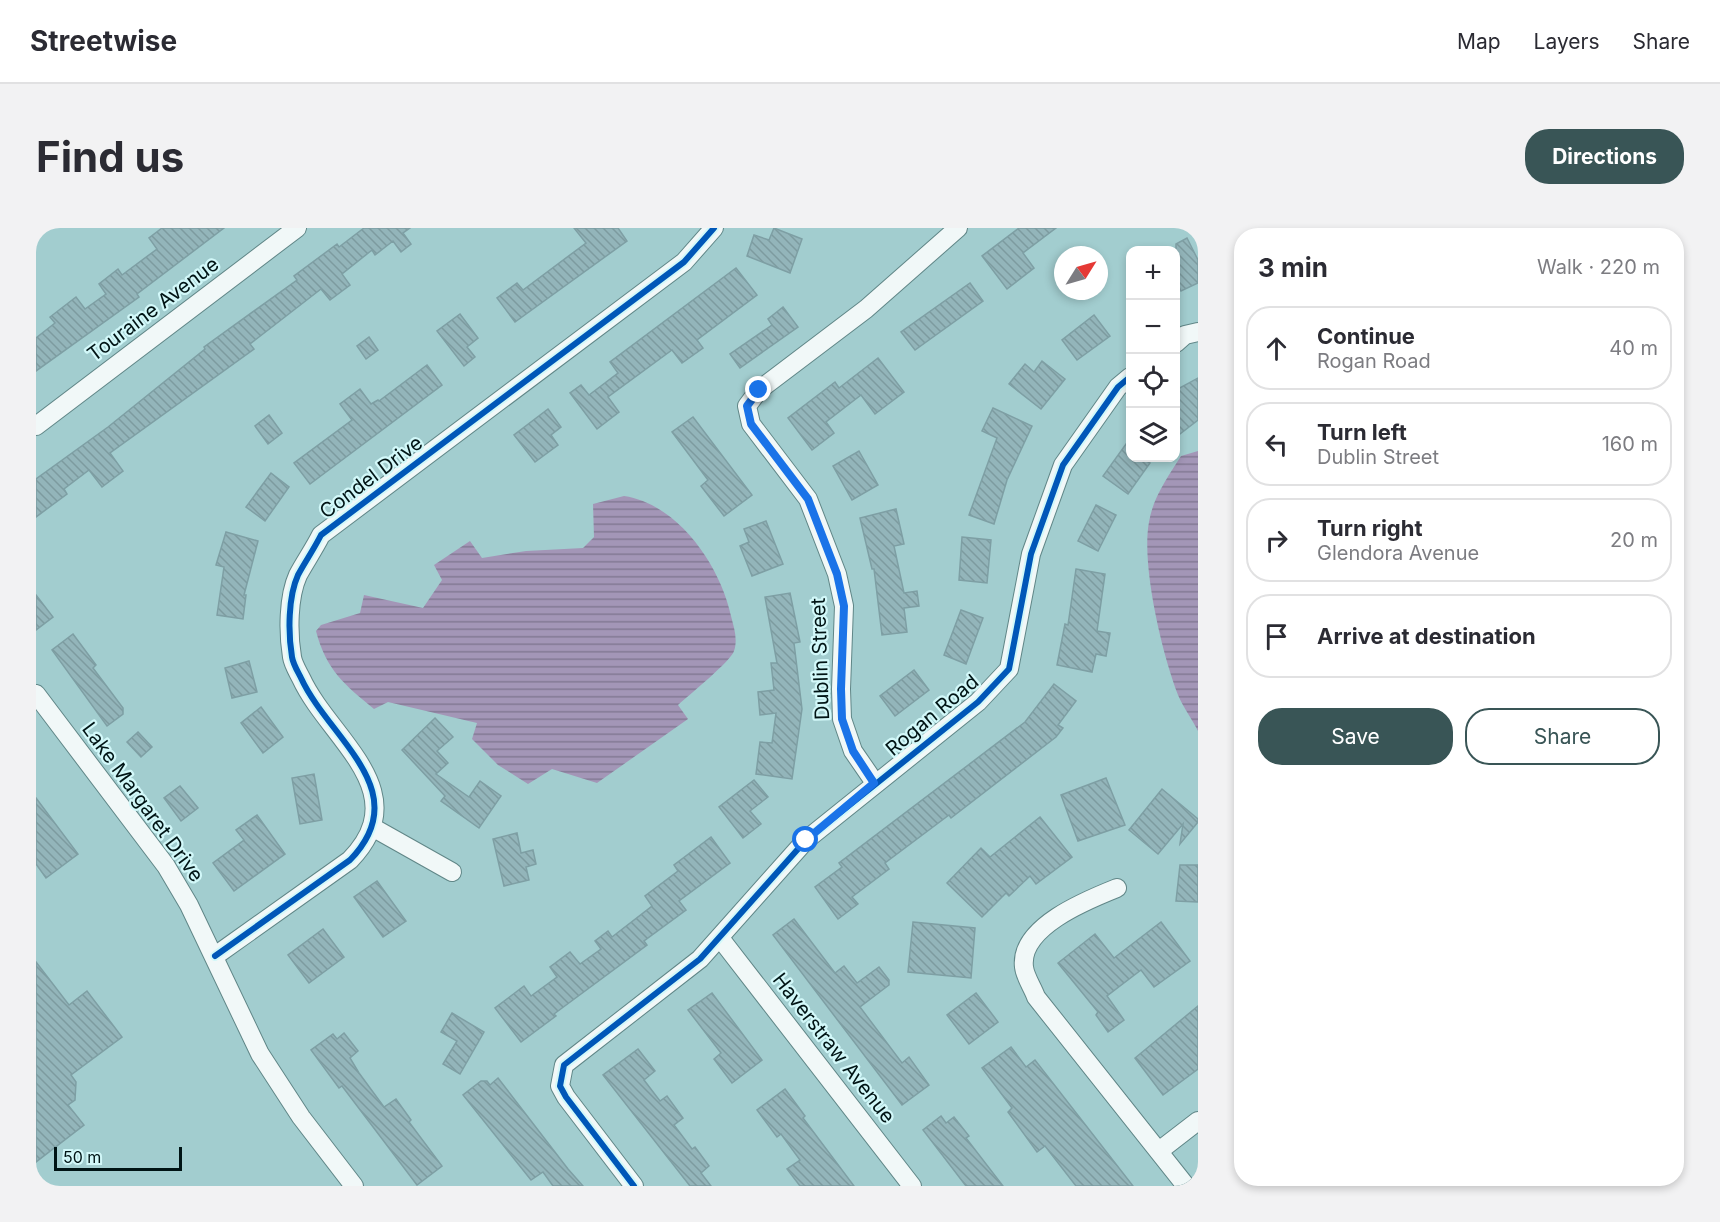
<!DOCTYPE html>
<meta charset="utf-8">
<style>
:root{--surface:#fff;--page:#f2f2f3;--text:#2b2b33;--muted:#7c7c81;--line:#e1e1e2;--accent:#395556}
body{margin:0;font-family:Inter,sans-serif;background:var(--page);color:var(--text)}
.controls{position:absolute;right:18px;top:18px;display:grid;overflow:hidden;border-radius:12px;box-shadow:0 3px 9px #0003}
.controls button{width:54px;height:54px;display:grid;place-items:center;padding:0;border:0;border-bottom:2px solid var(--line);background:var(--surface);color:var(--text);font:30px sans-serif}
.compass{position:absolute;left:1018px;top:18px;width:54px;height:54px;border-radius:50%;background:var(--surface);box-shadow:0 3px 9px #0003;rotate:53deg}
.scale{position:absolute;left:18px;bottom:15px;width:128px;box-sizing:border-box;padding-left:6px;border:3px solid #001415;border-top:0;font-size:16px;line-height:21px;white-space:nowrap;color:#001415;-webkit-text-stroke:4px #d2f8f9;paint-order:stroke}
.stop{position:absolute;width:18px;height:18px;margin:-14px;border:4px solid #1a73e8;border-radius:50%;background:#fff}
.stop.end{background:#1a73e8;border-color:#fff;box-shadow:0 2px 6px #0008}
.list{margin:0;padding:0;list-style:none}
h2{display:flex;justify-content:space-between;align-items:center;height:78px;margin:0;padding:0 24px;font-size:26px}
h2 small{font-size:20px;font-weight:400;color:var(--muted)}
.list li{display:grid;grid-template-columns:39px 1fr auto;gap:18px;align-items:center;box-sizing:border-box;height:84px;margin:0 12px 12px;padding:0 12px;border:2px solid var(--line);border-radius:24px}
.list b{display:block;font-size:22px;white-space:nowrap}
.list p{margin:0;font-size:20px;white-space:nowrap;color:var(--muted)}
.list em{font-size:20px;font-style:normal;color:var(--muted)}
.actions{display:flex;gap:12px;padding:18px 24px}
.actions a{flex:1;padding:14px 0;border:2px solid var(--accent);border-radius:24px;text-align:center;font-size:21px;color:var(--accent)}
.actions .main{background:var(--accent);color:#fff}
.icon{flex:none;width:33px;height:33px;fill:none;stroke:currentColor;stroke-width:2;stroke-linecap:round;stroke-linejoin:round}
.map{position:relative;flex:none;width:1162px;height:958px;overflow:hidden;border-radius:24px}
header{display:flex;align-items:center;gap:36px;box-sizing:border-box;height:84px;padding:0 30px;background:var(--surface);border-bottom:2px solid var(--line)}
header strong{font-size:28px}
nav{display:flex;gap:33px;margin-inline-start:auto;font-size:21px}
.intro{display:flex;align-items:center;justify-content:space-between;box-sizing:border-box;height:144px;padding:0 36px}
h1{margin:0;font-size:42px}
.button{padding:15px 27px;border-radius:24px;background:var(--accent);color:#fff;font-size:21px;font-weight:700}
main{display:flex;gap:36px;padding:0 36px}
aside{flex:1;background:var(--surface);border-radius:24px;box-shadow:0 3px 9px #0003}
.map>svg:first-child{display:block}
</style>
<header>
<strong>Streetwise</strong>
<nav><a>Map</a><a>Layers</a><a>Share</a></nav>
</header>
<div class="intro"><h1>Find us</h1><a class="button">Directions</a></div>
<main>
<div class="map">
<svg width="1162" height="958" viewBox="0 0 1162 958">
<defs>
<pattern id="water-rules" width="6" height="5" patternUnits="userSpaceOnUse" patternTransform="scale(1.5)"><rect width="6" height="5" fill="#a396b7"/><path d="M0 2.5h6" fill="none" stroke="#827994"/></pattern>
<pattern id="building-back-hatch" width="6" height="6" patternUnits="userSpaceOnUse" patternTransform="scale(1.5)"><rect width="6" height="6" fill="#93b5ba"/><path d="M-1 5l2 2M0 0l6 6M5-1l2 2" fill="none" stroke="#7d9b9f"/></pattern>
</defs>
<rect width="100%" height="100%" fill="#a2cdcf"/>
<!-- water -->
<g fill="url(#water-rules)">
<path d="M 1162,223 L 1162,503 C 1156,491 1147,479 1142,467 C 1126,426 1105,337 1113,294 C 1117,269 1132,249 1145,228 Z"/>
<path d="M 588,268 C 642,276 684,337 695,388 C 698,400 702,411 698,423 C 695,433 652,468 642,477 L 652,491 L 561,555 L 516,541 L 492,556 L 462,537 L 436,511 L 441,495 L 352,474 L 338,481 C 309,457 290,442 280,403 L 285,397 L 324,385 L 328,367 L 387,380 L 406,352 L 398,337 L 434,313 L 446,330 L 490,323 L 547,320 L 558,309 L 557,276 Z"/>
</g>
<!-- building -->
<g fill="url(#building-back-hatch)" stroke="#7e9fa4" stroke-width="1.5">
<path d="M 126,0 L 188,0 L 101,66 L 103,69 L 0,143 L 0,110 L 19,95 L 14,89 L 40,69 L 49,81 L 70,66 L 63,56 L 82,41 L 86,47 L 121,21 L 113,10 Z"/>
<path d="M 328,0 L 374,0 L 367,5 L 375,16 L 365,24 L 357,13 L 339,27 L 336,22 L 306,46 L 314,57 L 294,72 L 285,61 L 214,116 L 218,121 L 74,225 L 87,243 L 66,259 L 53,242 L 28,261 L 31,266 L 0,289 L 0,251 L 72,199 L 169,121 L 168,119 L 261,52 L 258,48 L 301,16 L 303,19 Z"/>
<path d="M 538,0 L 582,0 L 591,13 L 479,94 L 461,70 L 481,55 L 487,62 L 550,15 Z"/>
<path d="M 738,0 L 766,11 L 754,45 L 711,28 L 718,7 L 733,12 Z"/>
<path d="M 983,0 L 1020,0 L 987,25 L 998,40 L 971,61 L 946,28 Z"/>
<path d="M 1151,10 L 1162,32 L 1162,55 L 1145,63 L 1140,52 L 1140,16 Z"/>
<path d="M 700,40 L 721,67 L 661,112 L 667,120 L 646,135 L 636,122 L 572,169 L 583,184 L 561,201 L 534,165 L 545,157 L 553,167 L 582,145 L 574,134 Z"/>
<path d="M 934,55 L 947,73 L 879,122 L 865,104 Z"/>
<path d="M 747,79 L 762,99 L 704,140 L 694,126 L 736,97 L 732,91 Z"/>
<path d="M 424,86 L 442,110 L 431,119 L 439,129 L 428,138 L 401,103 Z"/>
<path d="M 1058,87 L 1074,108 L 1041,132 L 1026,112 Z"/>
<path d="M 333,109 L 342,122 L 330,131 L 321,118 Z"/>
<path d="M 842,130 L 868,164 L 839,186 L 825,167 L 790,194 L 798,205 L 776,222 L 752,190 L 799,154 L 803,160 Z"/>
<path d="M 1006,133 L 1029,151 L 1005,181 L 973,156 L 989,136 L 998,144 Z"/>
<path d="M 391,137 L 406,157 L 274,256 L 258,235 L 316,192 L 304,176 L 324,161 L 335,176 L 342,172 L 343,173 Z"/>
<path d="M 1162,150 L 1162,192 L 1140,209 L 1140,162 Z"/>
<path d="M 957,180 L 996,198 L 971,252 L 958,296 L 933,287 L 961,210 L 946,203 Z"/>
<path d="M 512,181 L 525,199 L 515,207 L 522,217 L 499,234 L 478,207 Z"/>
<path d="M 233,187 L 246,205 L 232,216 L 219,198 Z"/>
<path d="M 657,189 L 716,267 L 688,288 L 665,258 L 672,252 L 636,204 Z"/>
<path d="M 1095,209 L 1095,230 L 1106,230 L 1114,235 L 1092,266 L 1067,248 Z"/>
<path d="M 823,223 L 842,257 L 816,272 L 797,238 Z"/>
<path d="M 235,245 L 253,259 L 229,293 L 210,279 Z"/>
<path d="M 1060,277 L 1080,287 L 1062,323 L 1042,313 Z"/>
<path d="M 860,281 L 868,316 L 858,318 L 868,365 L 881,363 L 883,378 L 868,380 L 871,404 L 846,407 L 838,341 L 836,341 L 824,290 Z"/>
<path d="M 730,293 L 747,336 L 716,348 L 704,318 L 713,314 L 708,301 Z"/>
<path d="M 190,304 L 222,313 L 208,367 L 210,367 L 207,391 L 181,387 L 188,339 L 180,337 Z"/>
<path d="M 926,309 L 955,312 L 951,355 L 923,352 Z"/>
<path d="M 1040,341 L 1069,346 L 1061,403 L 1074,405 L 1070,428 L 1060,426 L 1056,444 L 1021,437 L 1029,396 L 1032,397 Z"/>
<path d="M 754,365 L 764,414 L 758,415 L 766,481 L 756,551 L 720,546 L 724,514 L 736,515 L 740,485 L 724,487 L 722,464 L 738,462 L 735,435 L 741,435 L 729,369 Z"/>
<path d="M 0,367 L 17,389 L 0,402 Z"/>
<path d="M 925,382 L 947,390 L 930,436 L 908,427 Z"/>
<path d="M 37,406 L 60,437 L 57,440 L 87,480 L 87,486 L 71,498 L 16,422 Z"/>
<path d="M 213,433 L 221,464 L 196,470 L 189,440 Z"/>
<path d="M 878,442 L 893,462 L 859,488 L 844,468 Z"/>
<path d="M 1018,456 L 1040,473 L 1022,497 L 1027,500 L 1020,509 L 915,590 L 913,587 L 849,635 L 853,641 L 816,669 L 822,676 L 802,691 L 779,659 L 806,639 L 803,635 L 989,494 Z"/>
<path d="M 225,479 L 247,509 L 227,525 L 205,495 Z"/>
<path d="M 399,490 L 417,509 L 401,523 L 412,535 L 400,546 L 433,569 L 444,553 L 465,568 L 443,600 L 405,573 L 409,568 L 366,522 Z"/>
<path d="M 102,504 L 116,519 L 105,529 L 91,514 Z"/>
<path d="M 278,546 L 286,592 L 264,596 L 256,550 Z"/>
<path d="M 1070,550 L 1089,597 L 1042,613 L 1025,567 Z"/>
<path d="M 718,552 L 732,569 L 714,583 L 725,596 L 707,610 L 683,579 Z"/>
<path d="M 144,558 L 162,580 L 145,593 L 128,570 Z"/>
<path d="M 1126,561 L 1162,591 L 1162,594 L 1144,616 L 1147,596 L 1122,626 L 1093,602 Z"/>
<path d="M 0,570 L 42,626 L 10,650 L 0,636 Z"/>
<path d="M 221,587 L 249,626 L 198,663 L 177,635 L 208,612 L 200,602 Z"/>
<path d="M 1004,589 L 1036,629 L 1000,656 L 994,648 L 973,668 L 970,665 L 946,689 L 911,655 L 945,620 L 954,629 Z"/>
<path d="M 481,605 L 485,625 L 497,622 L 500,636 L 490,639 L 493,652 L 468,658 L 457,611 Z"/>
<path d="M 675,609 L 694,635 L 643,673 L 650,682 L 608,713 L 611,717 L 518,786 L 520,788 L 485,814 L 459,780 L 488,758 L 495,768 L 521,749 L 514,739 L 534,724 L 544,736 L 565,721 L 559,713 L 572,703 L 576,709 L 616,678 L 609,668 L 642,643 L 638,637 Z"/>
<path d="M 1144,637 L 1162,637 L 1162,674 L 1140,673 Z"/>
<path d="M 341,653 L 370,693 L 347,709 L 318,669 Z"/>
<path d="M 758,691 L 799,745 L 808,738 L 821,755 L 843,739 L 853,752 L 853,757 L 824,779 L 866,835 L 873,829 L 893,857 L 866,877 L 737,707 Z"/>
<path d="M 877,694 L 939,700 L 935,750 L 872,744 Z"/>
<path d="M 1125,694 L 1154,733 L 1118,759 L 1105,742 L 1071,768 L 1088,792 L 1072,804 L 1060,787 L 1062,784 L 1022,735 L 1059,706 L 1078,730 Z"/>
<path d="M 287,701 L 308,729 L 273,755 L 252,727 Z"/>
<path d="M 0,734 L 33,777 L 51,763 L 86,809 L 35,847 L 40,854 L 39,872 L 32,877 L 48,897 L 0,934 Z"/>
<path d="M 676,765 L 726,832 L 696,855 L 678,831 L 685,825 L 652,782 Z"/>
<path d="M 940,765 L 962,794 L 933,816 L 911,787 Z"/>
<path d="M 1162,778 L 1162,841 L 1127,867 L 1099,830 Z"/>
<path d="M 416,785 L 448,804 L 424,846 L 407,836 L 421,813 L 405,804 Z"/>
<path d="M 308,805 L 322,823 L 314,830 L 323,845 L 348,879 L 360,871 L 375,892 L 373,894 L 406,938 L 381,957 L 306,858 L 303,860 L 275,822 L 297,806 L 301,811 Z"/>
<path d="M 975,819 L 990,839 L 999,832 L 1097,958 L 1040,958 L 1009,918 L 1001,924 L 972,884 L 976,880 L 946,840 Z"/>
<path d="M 602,821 L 619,843 L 608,852 L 624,873 L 631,868 L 647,890 L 638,897 L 656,921 L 659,919 L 673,938 L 665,945 L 675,958 L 654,958 L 567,847 Z"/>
<path d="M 462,850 L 532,941 L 547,958 L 517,958 L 507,944 L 495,952 L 427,867 L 445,853 L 451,853 L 454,857 Z"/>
<path d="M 749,861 L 769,888 L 767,890 L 818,958 L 764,958 L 751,941 L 764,932 L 745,906 L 741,909 L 721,882 Z"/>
<path d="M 905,888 L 910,895 L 918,889 L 933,908 L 930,910 L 967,958 L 930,958 L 887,902 Z"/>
</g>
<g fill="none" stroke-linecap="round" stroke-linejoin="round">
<defs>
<g id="minor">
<path d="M 1140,115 L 1149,107 L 1162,104"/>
<path d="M 0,198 L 261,0"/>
<path d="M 0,466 L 130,638 L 153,677 L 224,826 L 265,889 L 318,958"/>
<path d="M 839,555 L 817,523 L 806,491 L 805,461 L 808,378 L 801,346 L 772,271 L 715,196 L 711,178 L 723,162 L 830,81 L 922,0"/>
<path d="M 336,599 L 416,644"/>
<path d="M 1081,660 C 1051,672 983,699 988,739 C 989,749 997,760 1000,769 L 1150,958"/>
<path d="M 684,710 L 876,958"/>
<path d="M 179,728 L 314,632 C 381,563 293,511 265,450 C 262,444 257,436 256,429 C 252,405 252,369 262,347 C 269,334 278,321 285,307 L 648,34 L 678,0"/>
<path d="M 1123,923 L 1162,893"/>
<path d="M 598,958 L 530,869 L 524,858 L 528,837 L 664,731 L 770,612 L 942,474 L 973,441 L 995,326 L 1027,237 L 1082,159 L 1094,149"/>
</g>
</defs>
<!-- minor casing -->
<use href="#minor" stroke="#608687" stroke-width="20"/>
<!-- minor -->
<use href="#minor" stroke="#f1f8f8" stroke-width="18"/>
<defs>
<g id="cycleway">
<path d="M 179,728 L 314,632 C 381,563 293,511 265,450 C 262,444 257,436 256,429 C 252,405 252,369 262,347 C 269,334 278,321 285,307 L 648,34 L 678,0"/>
<path d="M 598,958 L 530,869 L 524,858 L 528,837 L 664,731 L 770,612 L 942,474 L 973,441 L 995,326 L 1027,237 L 1082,159 L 1094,149"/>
</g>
</defs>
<!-- cycleway casing -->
<use href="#cycleway" stroke="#d2f8f9" stroke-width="10"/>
<!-- cycleway -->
<use href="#cycleway" stroke="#0057b8" stroke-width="6"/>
</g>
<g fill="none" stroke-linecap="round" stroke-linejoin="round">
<!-- route -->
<path stroke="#1a73e8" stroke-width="8" d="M 723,162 L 711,178 L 715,196 L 772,271 L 801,346 L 808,378 L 805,461 L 806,491 L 817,523 L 838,555 L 770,612"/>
</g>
<g text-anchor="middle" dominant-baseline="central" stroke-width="4.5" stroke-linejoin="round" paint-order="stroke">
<!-- street labels -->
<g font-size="20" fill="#001415" stroke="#d2f8f9">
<text transform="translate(117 81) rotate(-37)">Touraine Avenue</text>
<text transform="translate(335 249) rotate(-37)">Condel Drive</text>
<text transform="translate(784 431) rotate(-92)">Dublin Street</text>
<text transform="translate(896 487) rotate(-40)">Rogan Road</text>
<text transform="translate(107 574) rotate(54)">Lake Margaret Drive</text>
<text transform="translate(798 820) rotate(52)">Haverstraw Avenue</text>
</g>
</g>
</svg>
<div class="controls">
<button>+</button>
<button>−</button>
<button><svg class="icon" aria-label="locate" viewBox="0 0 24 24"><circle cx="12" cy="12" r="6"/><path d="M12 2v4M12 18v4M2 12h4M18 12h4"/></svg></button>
<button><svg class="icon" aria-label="layers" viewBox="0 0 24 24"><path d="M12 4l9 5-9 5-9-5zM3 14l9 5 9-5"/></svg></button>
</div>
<svg class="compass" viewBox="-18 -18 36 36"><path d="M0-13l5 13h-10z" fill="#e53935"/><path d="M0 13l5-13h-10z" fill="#7c7c81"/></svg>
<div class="scale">50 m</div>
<div class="stop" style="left:770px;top:612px"></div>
<div class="stop end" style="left:723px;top:162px"></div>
</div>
<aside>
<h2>3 min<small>Walk · 220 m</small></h2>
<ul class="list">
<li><svg class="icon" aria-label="ahead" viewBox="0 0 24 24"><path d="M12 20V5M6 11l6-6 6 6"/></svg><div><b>Continue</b><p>Rogan Road</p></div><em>40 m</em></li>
<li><svg class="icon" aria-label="left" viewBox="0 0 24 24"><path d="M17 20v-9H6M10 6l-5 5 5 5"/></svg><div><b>Turn left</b><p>Dublin Street</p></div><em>160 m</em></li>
<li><svg class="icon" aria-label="right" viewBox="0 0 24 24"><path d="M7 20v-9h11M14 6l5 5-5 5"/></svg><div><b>Turn right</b><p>Glendora Avenue</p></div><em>20 m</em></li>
<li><svg class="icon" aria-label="arrive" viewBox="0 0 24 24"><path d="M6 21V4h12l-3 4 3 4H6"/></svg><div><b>Arrive at destination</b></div></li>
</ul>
<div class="actions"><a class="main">Save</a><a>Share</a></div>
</aside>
</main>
